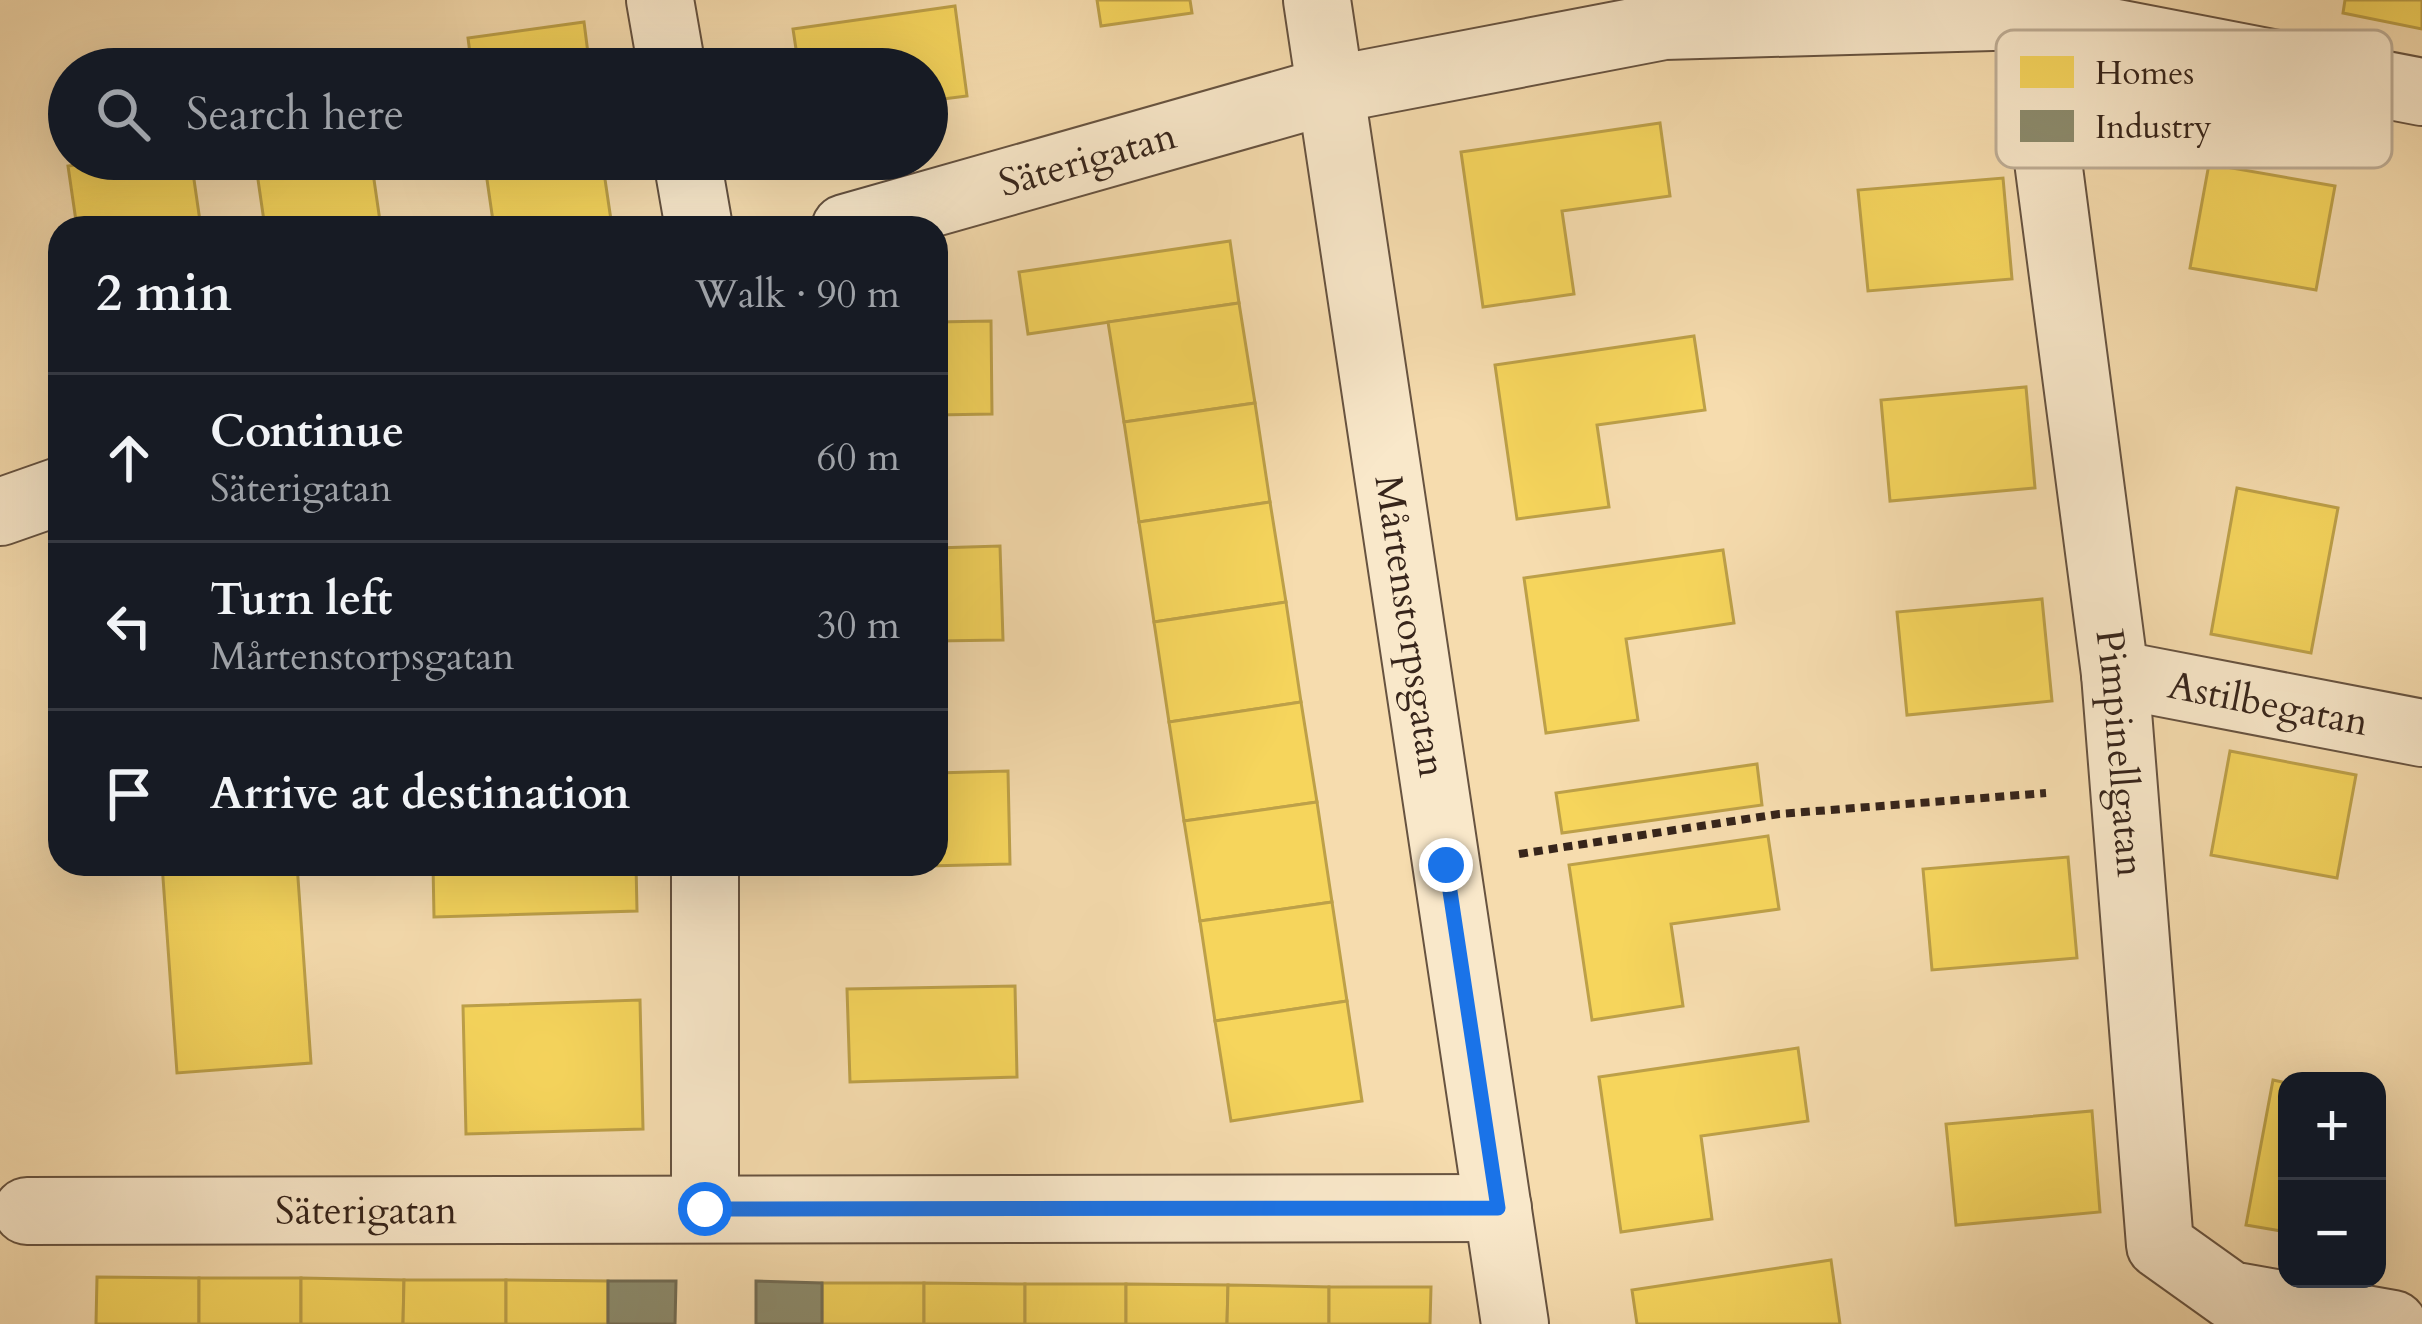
<!DOCTYPE html>
<meta charset="utf-8">
<style>
:root{--surface:#171b24;--page:#20242c;--text:#f1f3f6;--muted:#9ea1a6;--line:#363941}
body{margin:0;font-family:Cardo,serif;background:var(--page);color:var(--text)}
.controls{position:absolute;right:36px;bottom:36px;display:grid;overflow:hidden;border-radius:24px;box-shadow:0 12px 48px #0002}
.controls button{width:108px;height:108px;display:grid;place-items:center;padding:0;border:0;border-bottom:3px solid var(--line);background:var(--surface);color:var(--text);font:60px sans-serif}
.stop{position:absolute;width:36px;height:36px;margin:-27px;border:9px solid #1a73e8;border-radius:50%;background:#fff}
.stop.end{background:#1a73e8;border-color:#fff;box-shadow:0 3px 12px #0008}
.list{margin:0;padding:0;list-style:none}
h2{display:flex;justify-content:space-between;align-items:center;height:156px;margin:0;padding:0 48px;font-size:51px}
h2 small{font-size:39px;font-weight:400;color:var(--muted)}
.list li{display:grid;grid-template-columns:78px 1fr auto;gap:36px;align-items:center;box-sizing:border-box;height:168px;padding:0 48px;border-top:3px solid var(--line)}
.list b{display:block;font-size:45px;white-space:nowrap}
.list p{margin:0;font-size:39px;white-space:nowrap;color:var(--muted)}
.list em{font-size:39px;font-style:normal;color:var(--muted)}
.icon{flex:none;width:66px;height:66px;fill:none;stroke:currentColor;stroke-width:2;stroke-linecap:round;stroke-linejoin:round}
.map{position:relative;flex:none;width:2422px;height:1324px;overflow:hidden}
.search{position:absolute;background:var(--surface);box-shadow:0 12px 48px #0002;left:48px;top:48px;width:900px;height:132px;display:flex;align-items:center;gap:30px;box-sizing:border-box;padding:0 42px;border-radius:66px;color:var(--muted);font-size:45px}
.panel{position:absolute;background:var(--surface);box-shadow:0 12px 48px #0002;left:48px;top:216px;width:900px;height:660px;border-radius:36px}
.map>svg:first-child{display:block}
</style>
<div class="map">
<svg width="2422" height="1324" viewBox="0 0 2422 1324">
<rect width="100%" height="100%" fill="#f6dcae"/>
<filter id="stains"><feTurbulence type="fractalNoise" baseFrequency=".00167" numOctaves="4"/><feColorMatrix values="0 0 0 0 .2 0 0 0 0 .09 0 0 0 0 .02 0 0 0 .5 -.17"/></filter>
<radialGradient id="worn" r=".72"><stop offset=".6" stop-color="#630" stop-opacity="0"/><stop offset="1" stop-color="#630" stop-opacity=".3"/></radialGradient>
<!-- homes -->
<g fill="#f6d55c" stroke="#bda048" stroke-width="3">
<path d="M 1097,0 L 1190,0 L 1192,13 L 1101,26 Z"/>
<path d="M 2345,0 L 2422,0 L 2422,29 L 2343,13 Z"/>
<path d="M 955,6 L 967,96 L 927,101 L 927,69 L 799,69 L 793,29 Z"/>
<path d="M 584,22 L 590,69 L 472,69 L 468,38 Z"/>
<path d="M 1660,123 L 1670,196 L 1562,211 L 1574,294 L 1483,307 L 1461,152 Z"/>
<path d="M 121,159 L 191,159 L 201,228 L 77,228 L 68,166 Z"/>
<path d="M 255,159 L 371,159 L 381,228 L 265,228 Z"/>
<path d="M 484,159 L 602,159 L 611,220 L 549,228 L 494,228 Z"/>
<path d="M 2209,164 L 2335,186 L 2316,290 L 2190,268 Z"/>
<path d="M 2003,178 L 2012,279 L 1868,291 L 1858,190 Z"/>
<path d="M 1230,241 L 1239,303 L 1028,334 L 1019,272 Z"/>
<path d="M 1239,303 L 1255,403 L 1124,422 L 1108,322 Z"/>
<path d="M 991,321 L 992,414 L 936,415 L 936,322 Z"/>
<path d="M 1694,336 L 1705,410 L 1597,425 L 1609,507 L 1517,519 L 1495,365 Z"/>
<path d="M 2026,387 L 2035,488 L 1890,501 L 1881,400 Z"/>
<path d="M 1255,403 L 1270,502 L 1139,522 L 1124,422 Z"/>
<path d="M 2237,488 L 2338,508 L 2311,653 L 2211,634 Z"/>
<path d="M 1270,502 L 1286,602 L 1154,622 L 1139,522 Z"/>
<path d="M 1000,546 L 1003,640 L 936,641 L 936,548 Z"/>
<path d="M 1723,550 L 1734,623 L 1626,639 L 1638,720 L 1546,733 L 1524,578 Z"/>
<path d="M 2042,599 L 2052,701 L 1907,715 L 1897,612 Z"/>
<path d="M 1286,602 L 1301,702 L 1169,722 L 1154,622 Z"/>
<path d="M 1301,702 L 1317,802 L 1184,821 L 1169,722 Z"/>
<path d="M 2230,751 L 2356,775 L 2337,878 L 2211,855 Z"/>
<path d="M 1757,764 L 1762,805 L 1562,833 L 1556,793 Z"/>
<path d="M 1008,771 L 1010,864 L 843,868 L 843,864 L 936,864 L 936,773 Z"/>
<path d="M 1317,802 L 1332,902 L 1200,921 L 1184,821 Z"/>
<path d="M 1768,836 L 1779,909 L 1671,924 L 1683,1006 L 1592,1020 L 1569,865 Z"/>
<path d="M 2068,857 L 2077,958 L 1932,970 L 1923,869 Z"/>
<path d="M 162,864 L 297,864 L 311,1063 L 177,1073 Z"/>
<path d="M 433,864 L 636,864 L 637,911 L 434,917 Z"/>
<path d="M 1332,902 L 1347,1001 L 1215,1021 L 1200,921 Z"/>
<path d="M 1015,986 L 1017,1077 L 850,1082 L 847,989 Z"/>
<path d="M 640,1000 L 643,1129 L 466,1134 L 463,1006 Z"/>
<path d="M 1347,1001 L 1362,1101 L 1231,1121 L 1215,1021 Z"/>
<path d="M 1798,1048 L 1808,1121 L 1701,1136 L 1712,1219 L 1621,1232 L 1599,1077 Z"/>
<path d="M 2273,1080 L 2287,1083 L 2287,1232 L 2246,1225 Z"/>
<path d="M 2092,1111 L 2100,1212 L 1956,1225 L 1946,1124 Z"/>
<path d="M 1831,1260 L 1840,1324 L 1637,1324 L 1632,1290 Z"/>
<path d="M 97,1277 L 199,1278 L 199,1324 L 96,1324 Z"/>
<rect x="199" y="1278" width="102" height="46"/>
<path d="M 301,1278 L 404,1280 L 403,1324 L 301,1324 Z"/>
<path d="M 404,1280 L 506,1280 L 506,1324 L 403,1324 Z"/>
<path d="M 506,1280 L 608,1281 L 608,1324 L 506,1324 Z"/>
<rect x="822" y="1283" width="102" height="41"/>
<path d="M 924,1283 L 1025,1284 L 1025,1324 L 924,1324 Z"/>
<rect x="1025" y="1284" width="101" height="40"/>
<path d="M 1126,1284 L 1228,1285 L 1227,1324 L 1126,1324 Z"/>
<path d="M 1228,1285 L 1329,1287 L 1329,1324 L 1227,1324 Z"/>
<path d="M 1329,1287 L 1431,1287 L 1430,1324 L 1329,1324 Z"/>
</g>
<!-- industry -->
<g fill="#8c8c6e" stroke="#726d55" stroke-width="3">
<path d="M 608,1281 L 676,1281 L 675,1324 L 608,1324 Z"/>
<path d="M 756,1281 L 822,1283 L 822,1324 L 756,1324 Z"/>
</g>
<g fill="none" stroke-linecap="round" stroke-linejoin="round">
<defs>
<g id="minor">
<path d="M 660,0 L 672,69"/>
<path id="s1" d="M 1317,0 L 1515,1324"/>
<path id="s2" d="M 2027,0 L 2115,674 L 2160,1245 L 2230,1295 L 2393,1324"/>
<path d="M 687,159 L 699,228"/>
<path id="s3" d="M 845,228 L 1331,90 L 1664,26 L 2028,16 L 2422,92"/>
<path d="M 0,512 L 60,491"/>
<path id="s4" d="M 2115,674 L 2422,733"/>
<path d="M 705,1209 L 705,864"/>
<path id="s5" d="M 27,1211 L 1498,1208"/>
</g>
</defs>
<!-- minor casing -->
<use href="#minor" stroke="#675340" stroke-width="70"/>
<!-- path -->
<path stroke="#37251b" stroke-width="8" stroke-dasharray="9 6" stroke-linecap="butt" d="M 1519,854 L 1779,814 L 2046,793"/>
<!-- minor -->
<use href="#minor" stroke="#f9e8ca" stroke-width="66"/>
</g>
<g fill="none" stroke-linecap="round" stroke-linejoin="round">
<!-- route -->
<path stroke="#1a73e8" stroke-width="15" d="M 705,1209 L 1498,1208 L 1446,865"/>
</g>
<g text-anchor="middle" dominant-baseline="central" stroke-width="12" stroke-linejoin="round" paint-order="stroke">
<!-- street labels -->
<g font-size="39" fill="#37251b" stroke="#f9e8ca">
<text stroke="none"><textPath href="#s3" startOffset="252">Säterigatan</textPath></text>
<text stroke="none"><textPath href="#s1" startOffset="633">Mårtenstorpsgatan</textPath></text>
<text stroke="none"><textPath href="#s4" startOffset="156">Astilbegatan</textPath></text>
<text stroke="none"><textPath href="#s2" startOffset="759">Pimpinellgatan</textPath></text>
<text stroke="none"><textPath href="#s5" startOffset="339">Säterigatan</textPath></text>
</g>
</g>
<!-- legend -->
<rect x="1996" y="30" width="396" height="138" rx="18" fill="#f9e8ca" stroke="#bfae96" stroke-width="3"/>
<rect x="2020" y="56" width="54" height="32" fill="#f6d55c"/>
<rect x="2020" y="110" width="54" height="32" fill="#8c8c6e"/>
<g font-size="33" fill="#37251b">
<text x="2095" y="84">Homes</text>
<text x="2095" y="138">Industry</text>
</g>
<rect width="100%" height="100%" filter="url(#stains)"/>
<rect width="100%" height="100%" fill="url(#worn)"/>
</svg>
<div class="controls">
<button>+</button>
<button>−</button>
</div>
<div class="stop" style="left:705px;top:1209px"></div>
<div class="stop end" style="left:1446px;top:865px"></div>
<div class="search"><svg class="icon" aria-label="search" viewBox="0 0 24 24"><circle cx="10" cy="10" r="6"/><path d="M15 15l6 6"/></svg>Search here</div>
<section class="panel">
<h2>2 min<small>Walk · 90 m</small></h2>
<ul class="list">
<li><svg class="icon" aria-label="ahead" viewBox="0 0 24 24"><path d="M12 20V5M6 11l6-6 6 6"/></svg><div><b>Continue</b><p>Säterigatan</p></div><em>60 m</em></li>
<li><svg class="icon" aria-label="left" viewBox="0 0 24 24"><path d="M17 20v-9H6M10 6l-5 5 5 5"/></svg><div><b>Turn left</b><p>Mårtenstorpsgatan</p></div><em>30 m</em></li>
<li><svg class="icon" aria-label="arrive" viewBox="0 0 24 24"><path d="M6 21V4h12l-3 4 3 4H6"/></svg><div><b>Arrive at destination</b></div></li>
</ul>
</section>
</div>
